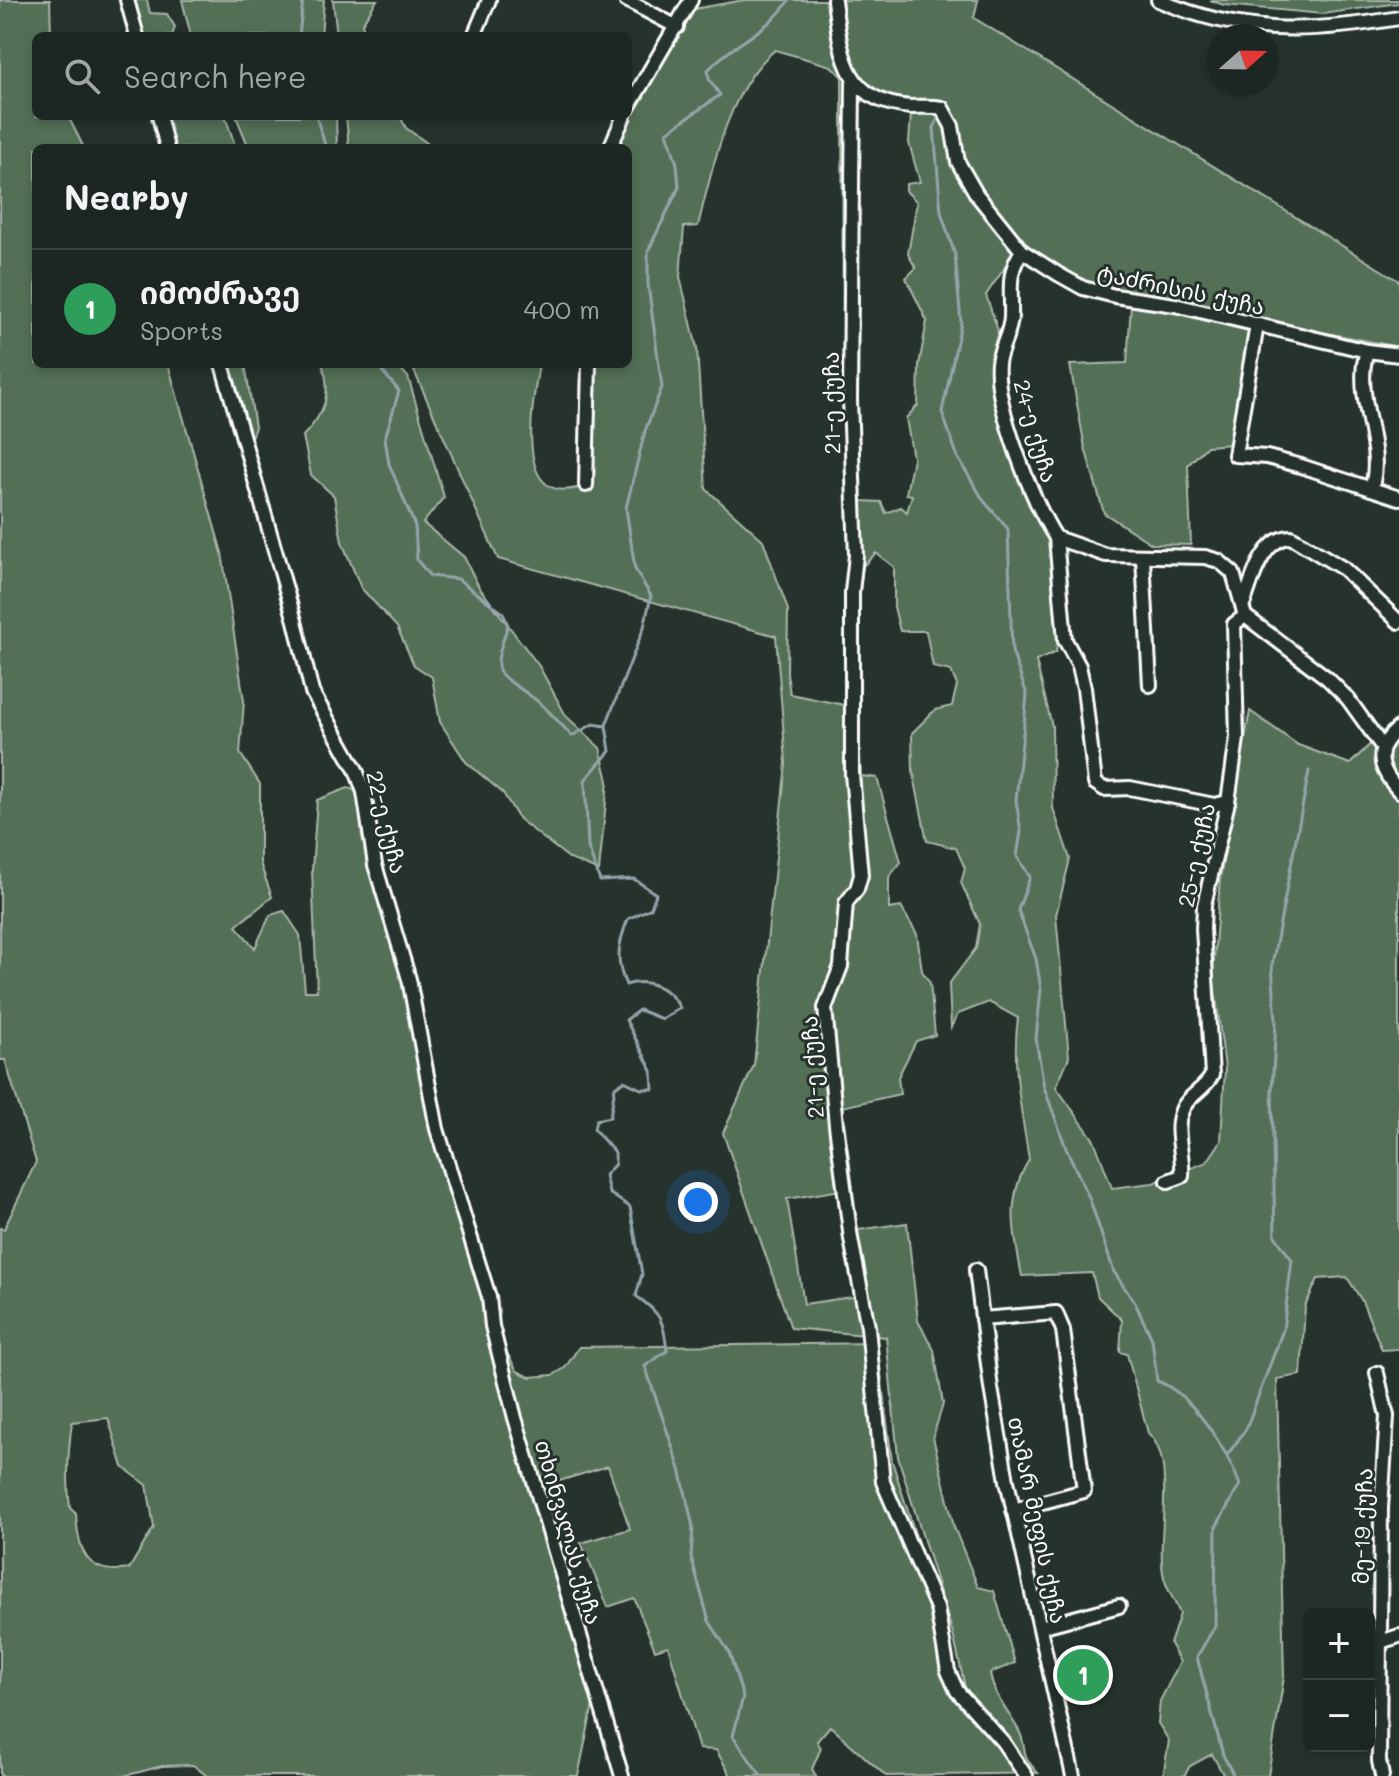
<!DOCTYPE html>
<meta charset="utf-8">
<style>
:root{--surface:#1c2622;--page:#29322f;--text:#f1f3f6;--muted:#a0a5a5;--line:#3a4340;--accent:#d93025}
body{margin:0;font-family:Mali,"Noto Sans Georgian",sans-serif;background:var(--page);color:var(--text)}
.controls{position:absolute;right:24px;bottom:24px;display:grid;overflow:hidden;border-radius:12px;box-shadow:0 4px 12px #0003}
.controls button{width:72px;height:72px;display:grid;place-items:center;padding:0;border:0;border-bottom:2px solid var(--line);background:var(--surface);color:var(--text);font:40px sans-serif}
.compass{position:absolute;left:1207px;top:24px;width:72px;height:72px;border-radius:50%;background:var(--surface);box-shadow:0 4px 12px #0003;rotate:70deg}
.you{position:absolute;left:698px;top:1202px;width:28px;height:28px;margin:-20px;border:6px solid #fff;border-radius:50%;background:#1a73e8;box-shadow:0 0 0 12px #1a73e833}
.badge{display:grid;place-items:center;width:52px;height:52px;border-radius:50%;background:var(--accent);color:#fff;font-size:26px;font-weight:700}
.pin{position:absolute;translate:-50% -50%;border:4px solid #fff;box-shadow:0 2px 8px #0006}
.list{margin:0;padding:0;list-style:none}
h2{display:flex;justify-content:space-between;align-items:center;height:104px;margin:0;padding:0 32px;font-size:34px}
h2 small{font-size:26px;font-weight:400;color:var(--muted)}
.list li{display:grid;grid-template-columns:52px 1fr auto;gap:24px;align-items:center;box-sizing:border-box;height:120px;padding:0 32px;border-top:2px solid var(--line)}
.list b{display:block;font-size:30px;white-space:nowrap}
.list p{margin:0;font-size:26px;white-space:nowrap;color:var(--muted)}
.list em{font-size:26px;font-style:normal;color:var(--muted)}
.icon{flex:none;width:44px;height:44px;fill:none;stroke:currentColor;stroke-width:2;stroke-linecap:round;stroke-linejoin:round}
.map{position:relative;flex:none;width:1399px;height:1776px;overflow:hidden}
.search{position:absolute;background:var(--surface);box-shadow:0 4px 12px #0003;left:32px;top:32px;width:600px;height:88px;display:flex;align-items:center;gap:20px;box-sizing:border-box;padding:0 28px;border-radius:12px;color:var(--muted);font-size:30px}
.panel{position:absolute;background:var(--surface);box-shadow:0 4px 12px #0003;left:32px;top:144px;width:600px;height:224px;border-radius:12px}
.map>svg:first-child{display:block}
</style>
<div class="map">
<svg width="1399" height="1776" viewBox="0 0 1399 1776">
<rect width="100%" height="100%" fill="#26332d"/>
<filter id="ink" filterUnits="userSpaceOnUse"><feTurbulence type="fractalNoise" baseFrequency=".0125" numOctaves="2"/><feDisplacementMap in="SourceGraphic" scale="16" xChannelSelector="R" yChannelSelector="G"/><feConvolveMatrix kernelMatrix="1 2 1 2 8 2 1 2 1" color-interpolation-filters="sRGB"/></filter>
<g filter="url(#ink)">
<!-- green -->
<g fill="#536f56" stroke="#a9b7aa" stroke-width="2" fill-rule="evenodd">
<path d="M 0,0 L 50,0 L 51,36 L 36,36 L 36,116 L 68,116 L 84,148 L 36,148 L 36,364 L 168,364 L 222,553 L 244,701 L 240,753 L 260,784 L 260,863 L 272,897 L 236,926 L 255,948 L 270,915 L 284,911 L 300,935 L 305,991 L 317,991 L 312,870 L 317,800 L 348,788 L 358,791 L 362,836 L 407,997 L 429,1128 L 482,1292 L 485,1323 L 508,1416 L 593,1705 L 578,1776 L 207,1776 L 193,1765 L 162,1766 L 124,1776 L 0,1776 L 0,1228 L 4,1229 L 36,1162 L 5,1060 L 0,1060 ZM 108,1418 L 123,1467 L 147,1485 L 154,1527 L 129,1569 C 85,1576 78,1549 76,1514 L 70,1508 C 66,1478 68,1451 72,1422 Z"/>
<path d="M 132,0 L 147,0 L 150,13 L 167,14 L 175,27 L 172,36 L 142,36 Z"/>
<path d="M 182,0 L 324,0 L 321,36 L 191,36 Z"/>
<path d="M 333,0 L 377,0 L 362,24 L 366,36 L 337,36 Z"/>
<path d="M 744,0 L 978,0 L 974,18 L 1399,281 L 1399,347 L 1255,319 L 1232,444 L 1207,446 L 1188,465 L 1191,545 L 1152,544 L 1104,513 L 1085,448 L 1070,365 L 1127,363 L 1131,305 L 1081,291 L 1017,250 L 986,295 L 998,331 L 992,353 L 1003,427 L 1022,483 L 1046,531 L 1056,559 L 1063,599 L 1056,652 L 1036,661 L 1052,726 L 1053,808 L 1070,859 L 1056,915 L 1069,1057 L 1056,1087 L 1094,1140 L 1112,1188 L 1153,1183 L 1207,1162 L 1221,1141 L 1225,1068 L 1213,974 L 1220,879 L 1250,711 L 1298,745 L 1350,764 L 1399,716 L 1399,1349 L 1382,1350 L 1362,1301 L 1347,1277 L 1318,1279 L 1305,1306 L 1301,1375 L 1277,1379 L 1284,1677 L 1268,1776 L 1224,1776 L 1212,1754 L 1190,1766 L 1184,1776 L 1163,1776 L 1169,1741 L 1158,1723 L 1160,1701 L 1180,1662 L 1170,1644 L 1180,1614 C 1175,1601 1165,1587 1163,1573 C 1156,1535 1178,1461 1148,1433 L 1127,1354 L 1120,1352 L 1122,1320 L 1098,1297 L 1092,1273 L 1022,1276 C 1014,1235 1005,1198 1029,1160 C 1022,1113 1011,1065 1018,1018 L 989,1002 L 958,1014 L 951,1027 L 949,984 L 976,948 L 980,924 L 961,883 L 965,868 L 956,848 L 927,841 L 913,771 L 912,733 L 935,710 L 952,706 L 957,685 L 951,671 L 933,667 L 926,631 L 900,631 L 894,607 L 894,567 L 876,553 L 863,566 L 854,629 L 861,776 L 877,778 L 901,862 L 889,877 L 889,909 L 901,907 L 917,934 L 922,971 L 930,983 L 935,1035 L 916,1041 L 898,1077 L 900,1094 L 842,1107 L 853,1188 L 787,1199 L 804,1304 L 866,1295 L 858,1230 L 907,1223 L 918,1321 L 934,1350 L 943,1404 L 933,1437 L 954,1527 L 978,1587 L 994,1591 L 1015,1663 L 990,1673 C 994,1697 1006,1708 1018,1729 C 1029,1748 1017,1751 1038,1773 L 886,1776 L 830,1726 L 817,1741 L 821,1748 L 812,1769 L 816,1776 L 731,1776 L 716,1750 L 699,1749 L 668,1646 L 655,1650 L 634,1598 L 608,1607 L 581,1543 L 630,1529 L 608,1466 L 540,1487 L 500,1340 L 517,1371 L 530,1377 L 553,1375 L 565,1368 L 579,1347 L 877,1343 L 892,1461 L 947,1634 L 958,1690 L 988,1720 L 965,1687 L 953,1634 L 898,1457 L 886,1337 L 791,1328 L 723,1133 L 754,1065 L 786,763 L 776,636 L 498,559 L 411,364 L 539,364 C 532,407 511,516 589,484 L 593,364 L 628,364 L 628,148 L 619,148 L 631,113 L 694,9 ZM 775,50 L 831,66 L 842,77 L 843,348 L 853,553 L 849,706 L 790,694 L 787,674 L 788,610 L 763,540 L 706,489 L 697,348 L 680,277 L 684,227 L 698,226 C 712,170 728,88 775,50 ZM 865,99 C 884,102 889,113 911,114 L 909,143 L 920,182 L 906,184 L 906,191 L 917,202 L 908,254 L 916,268 L 906,278 L 927,321 L 919,365 L 918,405 L 906,418 L 913,458 L 906,494 L 912,495 L 907,512 L 901,507 L 886,513 L 881,502 L 862,501 L 856,495 L 859,105 Z"/>
<path d="M 1210,0 L 1399,0 L 1399,3 L 1323,14 L 1224,5 Z"/>
<path d="M 163,116 L 225,116 L 236,148 L 170,148 Z"/>
<path d="M 236,116 L 336,116 L 337,148 L 249,148 Z"/>
<path d="M 346,116 L 400,116 L 406,128 L 434,148 L 349,148 Z"/>
<path d="M 228,364 L 245,364 L 255,427 L 251,438 Z"/>
<path d="M 322,364 L 396,364 L 408,377 L 444,497 L 423,523 L 464,557 L 479,587 L 539,666 L 566,716 L 600,748 L 608,781 L 599,871 L 570,859 L 519,819 L 503,793 L 466,762 L 440,722 L 432,677 L 414,665 L 397,627 L 361,588 L 342,542 L 334,496 L 311,475 L 303,436 C 324,414 333,394 322,364 Z"/>
</g>
<g fill="none" stroke-linecap="round" stroke-linejoin="round">
<!-- stream -->
<g stroke="#95a5ac" stroke-width="3">
<path d="M 299,36 L 303,0"/>
<path d="M 940,113 L 934,128 L 941,212 L 955,255 L 961,323 L 942,412 L 958,458 L 984,501 L 1008,529 L 1012,651 L 1027,695 L 1016,800 L 1021,832 L 1017,856 L 1030,877 L 1018,910 L 1036,959 L 1041,989 L 1036,1039 L 1044,1087 L 1066,1148 L 1090,1200 L 1114,1272 L 1135,1303 L 1152,1339 L 1157,1381 C 1192,1393 1227,1450 1240,1485 L 1216,1527 L 1215,1626 L 1197,1657 L 1223,1755 L 1234,1776"/>
<path d="M 316,116 L 326,148"/>
<path d="M 383,364 L 382,371 L 399,391 L 385,438 L 389,464 L 415,526 L 417,560 L 430,576 L 458,579 L 503,613 L 508,625 C 489,681 496,669 536,700 C 549,710 560,724 572,736 L 593,724 L 606,726 L 610,751 L 585,780 L 588,847 L 600,881 L 634,879 L 656,894 L 651,908 L 628,919 C 618,944 615,960 626,985 C 648,978 669,987 680,1008 L 662,1019 L 639,1010 L 626,1020 L 652,1071 L 653,1089 L 641,1089 L 624,1081 L 615,1087 L 610,1117 L 596,1120 L 594,1129 L 615,1153 L 615,1164 L 605,1175 L 609,1193 L 630,1207 L 642,1274 L 636,1296 C 661,1313 664,1321 667,1351 L 645,1366 L 680,1469 L 693,1527 L 691,1557 L 709,1621 L 729,1652 L 743,1697 L 733,1736 L 761,1776"/>
<path d="M 606,725 L 644,627 L 651,596 L 635,569 L 626,508 L 645,431 L 662,387 L 648,285 L 648,251 L 679,187 L 677,164 L 667,132 L 720,95 L 709,79 L 708,70 C 732,43 769,32 789,0"/>
<path d="M 1228,1454 L 1246,1429 L 1283,1330 L 1292,1260 L 1275,1236 L 1272,1090 L 1276,1021 L 1272,965 L 1309,771"/>
</g>
<defs>
<g id="minor">
<path d="M 127,0 L 137,36"/>
<path d="M 626,0 L 677,27"/>
<path d="M 834,0 C 841,54 844,102 911,107 C 922,107 932,106 942,108 L 952,126 L 958,162 L 977,195 L 1022,251 L 1058,274 L 1083,288 L 1115,296 L 1175,305 L 1367,351 L 1399,355"/>
<path d="M 1158,0 C 1242,36 1310,33 1399,18"/>
<path d="M 474,36 L 489,0"/>
<path d="M 853,82 L 850,400 L 856,555 L 852,592 L 852,774 L 861,875 L 857,889 L 846,903 L 841,966 L 825,1008 L 836,1125 L 851,1239 L 868,1327 L 883,1482 L 937,1608 L 948,1671 L 957,1691 L 1003,1742 L 1026,1776"/>
<path d="M 628,108 L 691,0"/>
<path d="M 159,116 L 167,148"/>
<path d="M 610,148 L 624,116"/>
<path d="M 1022,251 C 1006,274 1012,292 1011,316 C 1011,333 1000,347 998,363 C 994,405 1033,503 1056,538 L 1106,555 L 1205,557 L 1219,561 L 1233,573 L 1245,616 L 1327,678 L 1348,699 L 1381,745"/>
<path d="M 1257,325 L 1235,455 L 1267,457 L 1301,466 L 1399,498"/>
<path d="M 1367,351 C 1352,397 1386,445 1371,489"/>
<path d="M 222,364 L 295,621 L 312,692 L 356,770 L 364,792 L 375,865 L 409,979 L 437,1129 L 489,1297 L 492,1326 L 515,1418 L 622,1776"/>
<path d="M 586,485 L 589,364"/>
<path d="M 1056,538 L 1065,640 L 1079,666 L 1084,688 L 1095,783 L 1104,789 L 1130,788 L 1214,805 L 1228,802"/>
<path d="M 1143,558 L 1150,685"/>
<path d="M 1244,602 C 1252,580 1262,538 1291,537 L 1344,569 L 1399,622"/>
<path d="M 1399,728 C 1373,749 1378,768 1399,791"/>
<path d="M 1168,1181 L 1182,1176 C 1184,1155 1174,1132 1181,1113 C 1186,1096 1205,1090 1212,1075 L 1203,929 L 1204,905 L 1228,802 L 1237,738 L 1234,624 L 1245,616"/>
<path d="M 976,1270 L 991,1388 L 1007,1481 L 1073,1776"/>
<path d="M 982,1319 L 1056,1313 L 1063,1330 L 1084,1491 L 1013,1510"/>
<path d="M 1377,1373 L 1387,1416 L 1381,1508 L 1379,1761 L 1382,1776"/>
<path d="M 1040,1627 L 1119,1606"/>
<path d="M 1380,1642 L 1399,1636"/>
</g>
</defs>
<!-- minor casing -->
<use href="#minor" stroke="#fff" stroke-width="18"/>
<!-- minor -->
<use href="#minor" stroke="#26332d" stroke-width="12"/>
</g>
</g>
<g text-anchor="middle" dominant-baseline="central" stroke-width="6" stroke-linejoin="round" paint-order="stroke">
<!-- street labels -->
<g font-size="22" fill="#fff" stroke="#26332d">
<text transform="translate(1181 289) rotate(12)">ტაძრისის ქუჩა</text>
<text transform="translate(831 403) rotate(-91)">21-ე ქუჩა</text>
<text transform="translate(1036 431) rotate(74)">24-ე ქუჩა</text>
<text transform="translate(387 822) rotate(76)">22-ე ქუჩა</text>
<text transform="translate(1196 855) rotate(-78)">25-ე ქუჩა</text>
<text transform="translate(812 1067) rotate(-94)">21-ე ქუჩა</text>
<text transform="translate(1038 1520) rotate(78)">თამარ მეფის ქუჩა</text>
<text transform="translate(1362 1526) rotate(-88)">მე-19 ქუჩა</text>
<text transform="translate(569 1532) rotate(74)">თხინვალას ქუჩა</text>
</g>
</g>
</svg>
<div class="controls">
<button>+</button>
<button>−</button>
</div>
<svg class="compass" viewBox="-18 -18 36 36"><path d="M0-13l5 13h-10z" fill="#e53935"/><path d="M0 13l5-13h-10z" fill="#a0a5a5"/></svg>
<div class="you"></div>
<div class="pin badge" style="left:1083px;top:1675px;background:#2e9e5b">1</div>
<div class="search"><svg class="icon" aria-label="search" viewBox="0 0 24 24"><circle cx="10" cy="10" r="6"/><path d="M15 15l6 6"/></svg>Search here</div>
<section class="panel">
<h2>Nearby<small></small></h2>
<ul class="list">
<li><span class="badge" style="background:#2e9e5b">1</span><div><b>იმოძრავე</b><p>Sports</p></div><em>400 m</em></li>
</ul>
</section>
</div>
